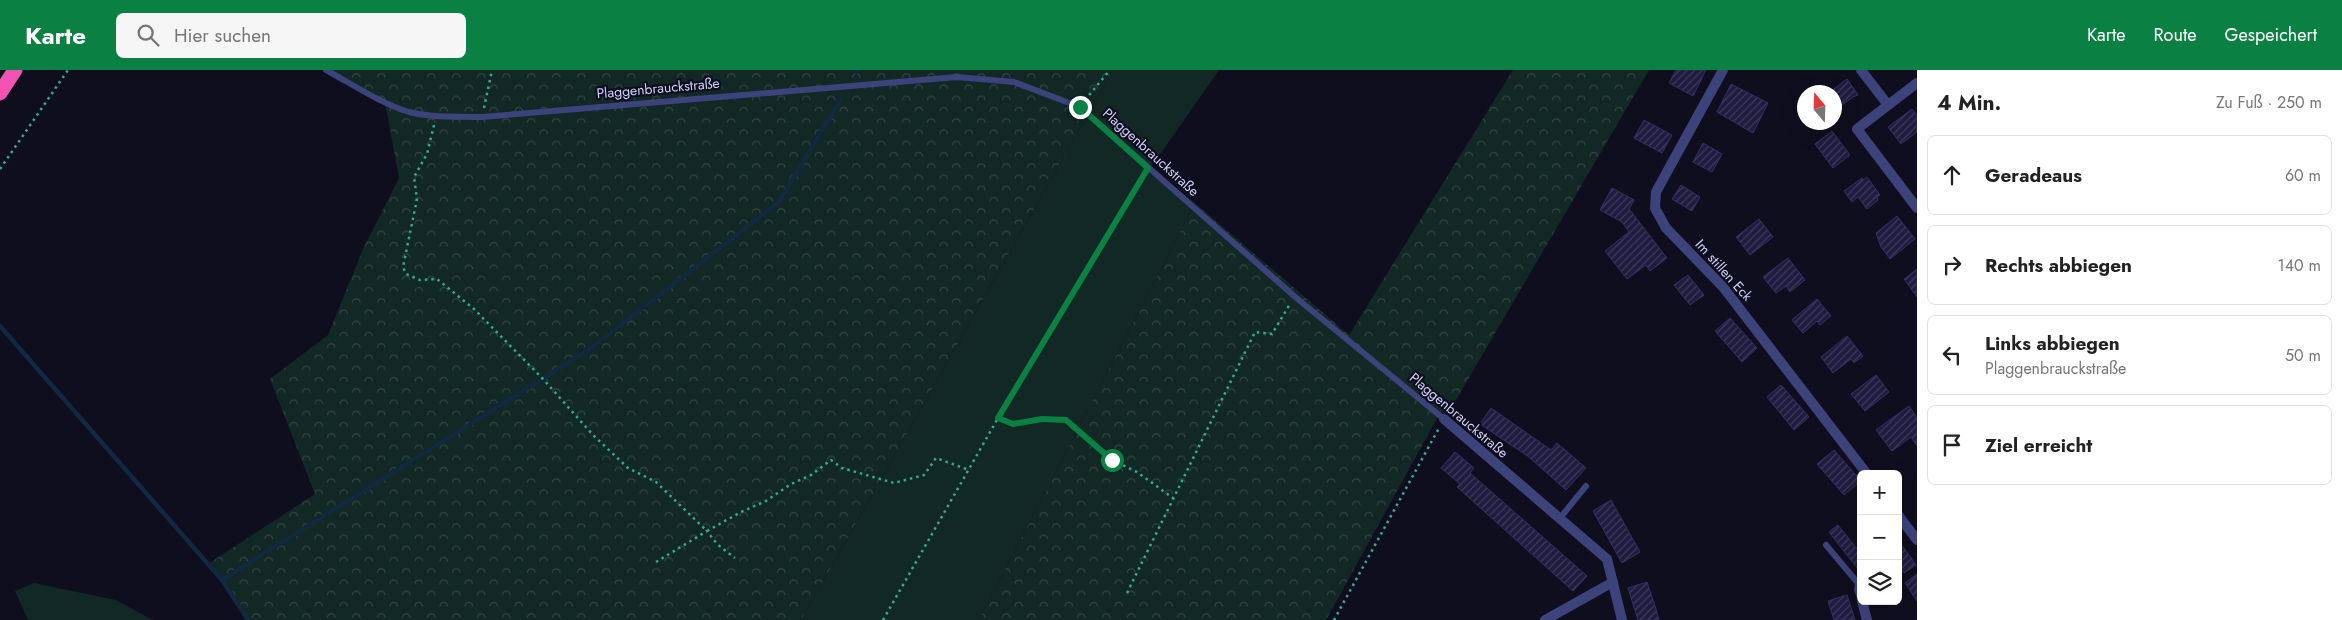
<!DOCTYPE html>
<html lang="de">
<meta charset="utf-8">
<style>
:root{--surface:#fff;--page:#f6f6f6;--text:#222;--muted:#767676;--line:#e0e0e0;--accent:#0b8043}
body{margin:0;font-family:Jost,sans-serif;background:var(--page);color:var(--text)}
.controls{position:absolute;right:15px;bottom:15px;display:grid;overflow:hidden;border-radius:8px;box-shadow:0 5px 20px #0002}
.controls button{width:45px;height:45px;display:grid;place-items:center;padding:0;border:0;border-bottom:1px solid var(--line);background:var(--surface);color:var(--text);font:25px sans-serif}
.compass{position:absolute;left:1797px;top:15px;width:45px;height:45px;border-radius:50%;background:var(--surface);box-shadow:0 5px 20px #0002;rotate:341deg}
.stop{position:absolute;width:15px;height:15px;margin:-11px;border:4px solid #0b8043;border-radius:50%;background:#fff}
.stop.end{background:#0b8043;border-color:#fff;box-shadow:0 1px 5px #0008}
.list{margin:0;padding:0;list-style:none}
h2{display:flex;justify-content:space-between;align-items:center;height:65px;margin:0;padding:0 20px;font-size:21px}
h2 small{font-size:16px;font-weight:400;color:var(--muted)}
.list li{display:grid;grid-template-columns:32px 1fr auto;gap:15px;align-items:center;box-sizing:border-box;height:80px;margin:0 10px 10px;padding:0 10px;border:1px solid var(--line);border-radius:8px}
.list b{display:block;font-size:19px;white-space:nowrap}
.list p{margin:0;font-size:16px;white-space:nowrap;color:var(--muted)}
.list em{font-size:16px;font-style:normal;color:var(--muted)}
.icon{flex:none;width:28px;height:28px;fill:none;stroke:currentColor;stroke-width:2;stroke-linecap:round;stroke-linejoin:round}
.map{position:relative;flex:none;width:1917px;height:550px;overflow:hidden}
header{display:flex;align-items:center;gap:30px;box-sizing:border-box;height:70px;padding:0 25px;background:var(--accent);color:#fff}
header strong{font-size:24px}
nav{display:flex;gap:28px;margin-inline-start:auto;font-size:18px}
.search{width:350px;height:45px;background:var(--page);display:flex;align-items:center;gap:12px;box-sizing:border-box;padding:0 18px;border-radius:8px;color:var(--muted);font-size:19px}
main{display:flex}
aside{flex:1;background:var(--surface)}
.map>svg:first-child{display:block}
</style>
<header>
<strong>Karte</strong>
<div class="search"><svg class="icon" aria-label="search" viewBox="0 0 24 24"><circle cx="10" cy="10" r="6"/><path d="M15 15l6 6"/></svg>Hier suchen</div>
<nav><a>Karte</a><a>Route</a><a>Gespeichert</a></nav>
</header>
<main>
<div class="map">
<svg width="1917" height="550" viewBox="0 0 1917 550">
<defs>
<pattern id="forest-crowns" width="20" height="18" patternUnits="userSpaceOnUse" patternTransform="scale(1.25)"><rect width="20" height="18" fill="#112824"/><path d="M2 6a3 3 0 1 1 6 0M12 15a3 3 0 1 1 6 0" fill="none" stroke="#334645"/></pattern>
<pattern id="building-hatch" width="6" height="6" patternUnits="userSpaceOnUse" patternTransform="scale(1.25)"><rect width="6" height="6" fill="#1e1b3e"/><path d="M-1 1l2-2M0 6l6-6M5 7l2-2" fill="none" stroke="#3e3b5b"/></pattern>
</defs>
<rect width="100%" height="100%" fill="#0f0e1e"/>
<!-- grass -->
<g fill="#112824">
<path d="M 1113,0 L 1219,0 L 1152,96 L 1128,80 L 1195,133 L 979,550 L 801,550 Z"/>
<path d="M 34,513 L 116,530 L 153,550 L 28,550 L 15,521 Z"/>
</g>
<!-- forest -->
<g fill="url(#forest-crowns)">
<path d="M 326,0 L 1113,0 L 801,550 L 248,550 L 222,510 L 208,494 L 315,424 L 270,309 L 328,265 L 363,179 L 399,108 L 385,32 Z"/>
<path d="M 1513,0 L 1649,0 L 1449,342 L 1445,339 L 1435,352 L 1326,550 L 979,550 L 1195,133 L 1349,265 Z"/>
</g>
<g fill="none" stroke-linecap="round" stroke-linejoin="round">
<!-- stream -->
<g stroke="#102840" stroke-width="4.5">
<path d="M 856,2 L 857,0"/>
<path d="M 0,256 L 222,510 L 248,550"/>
<path d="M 222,510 L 590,279 L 779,132 L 841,29"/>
</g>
</g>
<!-- building -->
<g fill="url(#building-hatch)" stroke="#332f68">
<path d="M 1676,0 L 1706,0 L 1693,26 L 1669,13 Z"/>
<path d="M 1847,9 L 1858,25 L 1853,27 L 1834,41 L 1834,19 Z"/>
<path d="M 1731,14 L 1768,33 L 1753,63 L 1717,42 Z"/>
<path d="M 1912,39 L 1917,45 L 1917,62 L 1901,74 L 1888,57 Z"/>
<path d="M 1644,50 L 1672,65 L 1662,83 L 1634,68 Z"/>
<path d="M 1832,61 L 1850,85 L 1833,98 L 1815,74 Z"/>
<path d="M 1703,73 L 1722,84 L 1712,102 L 1693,92 Z"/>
<path d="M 1867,107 L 1880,125 L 1877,127 L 1878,130 L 1867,139 L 1858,127 L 1852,132 L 1844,121 L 1862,108 L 1863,110 Z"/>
<path d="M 1681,115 L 1700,127 L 1692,141 L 1672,129 Z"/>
<path d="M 1612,118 L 1634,130 L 1629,139 L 1667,188 L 1650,201 L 1646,195 L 1627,209 L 1605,181 L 1629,162 L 1622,152 L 1600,140 Z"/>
<path d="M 1897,146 L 1915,169 L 1890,189 L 1881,177 L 1876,163 Z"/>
<path d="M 1759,149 L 1773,167 L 1750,185 L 1736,167 Z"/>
<path d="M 1788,188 L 1805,210 L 1790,222 L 1786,216 L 1776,223 L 1763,207 Z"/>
<path d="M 1917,199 L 1917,227 L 1904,209 Z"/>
<path d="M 1688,205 L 1704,225 L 1690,235 L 1674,215 Z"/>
<path d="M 1817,229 L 1831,246 L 1820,255 L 1817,251 L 1803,263 L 1792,250 Z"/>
<path d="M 1730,248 L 1757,278 L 1742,292 L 1715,261 Z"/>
<path d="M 1847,266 L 1863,286 L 1854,293 L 1851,289 L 1833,303 L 1821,287 Z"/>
<path d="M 1876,305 L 1889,322 L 1865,341 L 1851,324 Z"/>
<path d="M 1781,315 L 1809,347 L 1794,360 L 1767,327 Z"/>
<path d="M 1909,336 L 1917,348 L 1917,376 L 1911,367 L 1892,381 L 1876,360 Z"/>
<path d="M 1491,338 L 1551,380 L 1557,373 L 1586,398 L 1566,420 L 1529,387 L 1480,354 Z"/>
<path d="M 1834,380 L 1861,411 L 1844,425 L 1817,394 Z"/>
<path d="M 1455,382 L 1474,398 L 1470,403 L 1587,506 L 1573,521 L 1457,417 L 1460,414 L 1441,398 Z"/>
<path d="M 1611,430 L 1640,482 L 1622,493 L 1593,441 Z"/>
<path d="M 1838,455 L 1861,484 L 1861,503 L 1829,462 Z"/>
<path d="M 1898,470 L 1916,495 L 1904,503 L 1898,495 Z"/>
<path d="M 1917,504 L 1917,531 L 1905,513 Z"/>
<path d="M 1647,512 L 1656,539 L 1659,550 L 1638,550 L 1628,518 Z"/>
<path d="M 1847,525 L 1855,550 L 1834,550 L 1828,531 Z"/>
</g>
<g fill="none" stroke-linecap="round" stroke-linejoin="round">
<!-- path -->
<g stroke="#36a893" stroke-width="2.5" stroke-dasharray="2.5 4" stroke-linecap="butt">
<path d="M 1085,30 L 1110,0"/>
<path d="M 484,38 L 492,0"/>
<path d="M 434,55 L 427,84 L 414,107 L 417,129 L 403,197 L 406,204 L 420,210 L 437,209 L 474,239 L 543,309 L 593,365 L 628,398 L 656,412 L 707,461 L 741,442 L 766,431 L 791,414 L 811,405 L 831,390 L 842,398 L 894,413 L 924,405 L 936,388 L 969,400"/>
<path d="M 0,99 L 68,0"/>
<path d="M 998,348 L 1013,354 L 1042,349 L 1066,350 L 1112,390 L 1137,402 L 1173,428"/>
<path d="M 656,492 L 707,461 L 717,474 L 735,488"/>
<path d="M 1127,523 L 1255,262 L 1272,264 L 1290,234"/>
<path d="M 883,550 L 998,348 L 1144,105"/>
<path d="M 1334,550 L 1439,358"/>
</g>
<!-- lane -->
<g stroke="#3c427a" stroke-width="6">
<path d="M 326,0 C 352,14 380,33 409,42 C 432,48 458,46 482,47 L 957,7 L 1014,12 L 1080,37 L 1294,226 L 1444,349"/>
<path d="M 1560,448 L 1586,416"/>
<path d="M 1826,475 L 1857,512 L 1859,519"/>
</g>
<!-- street -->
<g stroke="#3c427a" stroke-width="10">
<path d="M 1723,0 L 1656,122 L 1655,138 L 1666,158 L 1723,217 L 1867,404"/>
<path d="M 1861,0 L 1888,35"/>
<path d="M 1917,13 L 1857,59 L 1917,138"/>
<path d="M 1444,349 L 1607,489 L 1622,550"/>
<path d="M 1898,445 L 1917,470"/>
<path d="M 1859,519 L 1861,525"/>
<path d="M 1862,531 L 1867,550"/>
<path d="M 1545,550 L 1613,512"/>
</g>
<!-- highway -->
<path stroke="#f253b3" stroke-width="15" d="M 0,23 L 15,0"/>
</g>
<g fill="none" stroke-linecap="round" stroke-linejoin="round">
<!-- route -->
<path stroke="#0b8043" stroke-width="6" d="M 1080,37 L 1148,98 L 998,348 L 1013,354 L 1042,349 L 1066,350 L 1112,390"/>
</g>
<g text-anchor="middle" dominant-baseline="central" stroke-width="4.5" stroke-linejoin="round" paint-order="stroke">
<!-- street labels -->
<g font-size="14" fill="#cfcffb" stroke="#0f0e1e">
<text transform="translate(658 18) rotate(-5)">Plaggenbrauckstraße</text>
<text transform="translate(1151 82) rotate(42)">Plaggenbrauckstraße</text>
<text transform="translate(1724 200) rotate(48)">Im stillen Eck</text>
<text transform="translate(1459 345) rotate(40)">Plaggenbrauckstraße</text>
</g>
</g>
</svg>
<div class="controls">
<button>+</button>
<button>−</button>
<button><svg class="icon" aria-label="layers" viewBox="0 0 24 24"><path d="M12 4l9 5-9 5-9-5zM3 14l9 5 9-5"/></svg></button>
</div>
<svg class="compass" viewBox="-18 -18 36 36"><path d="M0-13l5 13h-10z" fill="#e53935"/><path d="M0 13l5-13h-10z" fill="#767676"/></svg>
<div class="stop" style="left:1112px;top:390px"></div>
<div class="stop end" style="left:1080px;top:37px"></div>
</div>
<aside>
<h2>4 Min.<small>Zu Fuß · 250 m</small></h2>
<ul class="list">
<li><svg class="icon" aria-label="ahead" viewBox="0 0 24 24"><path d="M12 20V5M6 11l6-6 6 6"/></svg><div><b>Geradeaus</b></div><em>60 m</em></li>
<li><svg class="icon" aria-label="right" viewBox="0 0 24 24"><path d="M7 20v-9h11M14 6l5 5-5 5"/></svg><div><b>Rechts abbiegen</b></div><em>140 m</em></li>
<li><svg class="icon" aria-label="left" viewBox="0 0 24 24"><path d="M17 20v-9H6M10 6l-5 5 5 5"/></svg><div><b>Links abbiegen</b><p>Plaggenbrauckstraße</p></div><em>50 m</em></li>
<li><svg class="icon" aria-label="arrive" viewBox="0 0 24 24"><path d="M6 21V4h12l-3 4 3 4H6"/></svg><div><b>Ziel erreicht</b></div></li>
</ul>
</aside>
</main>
